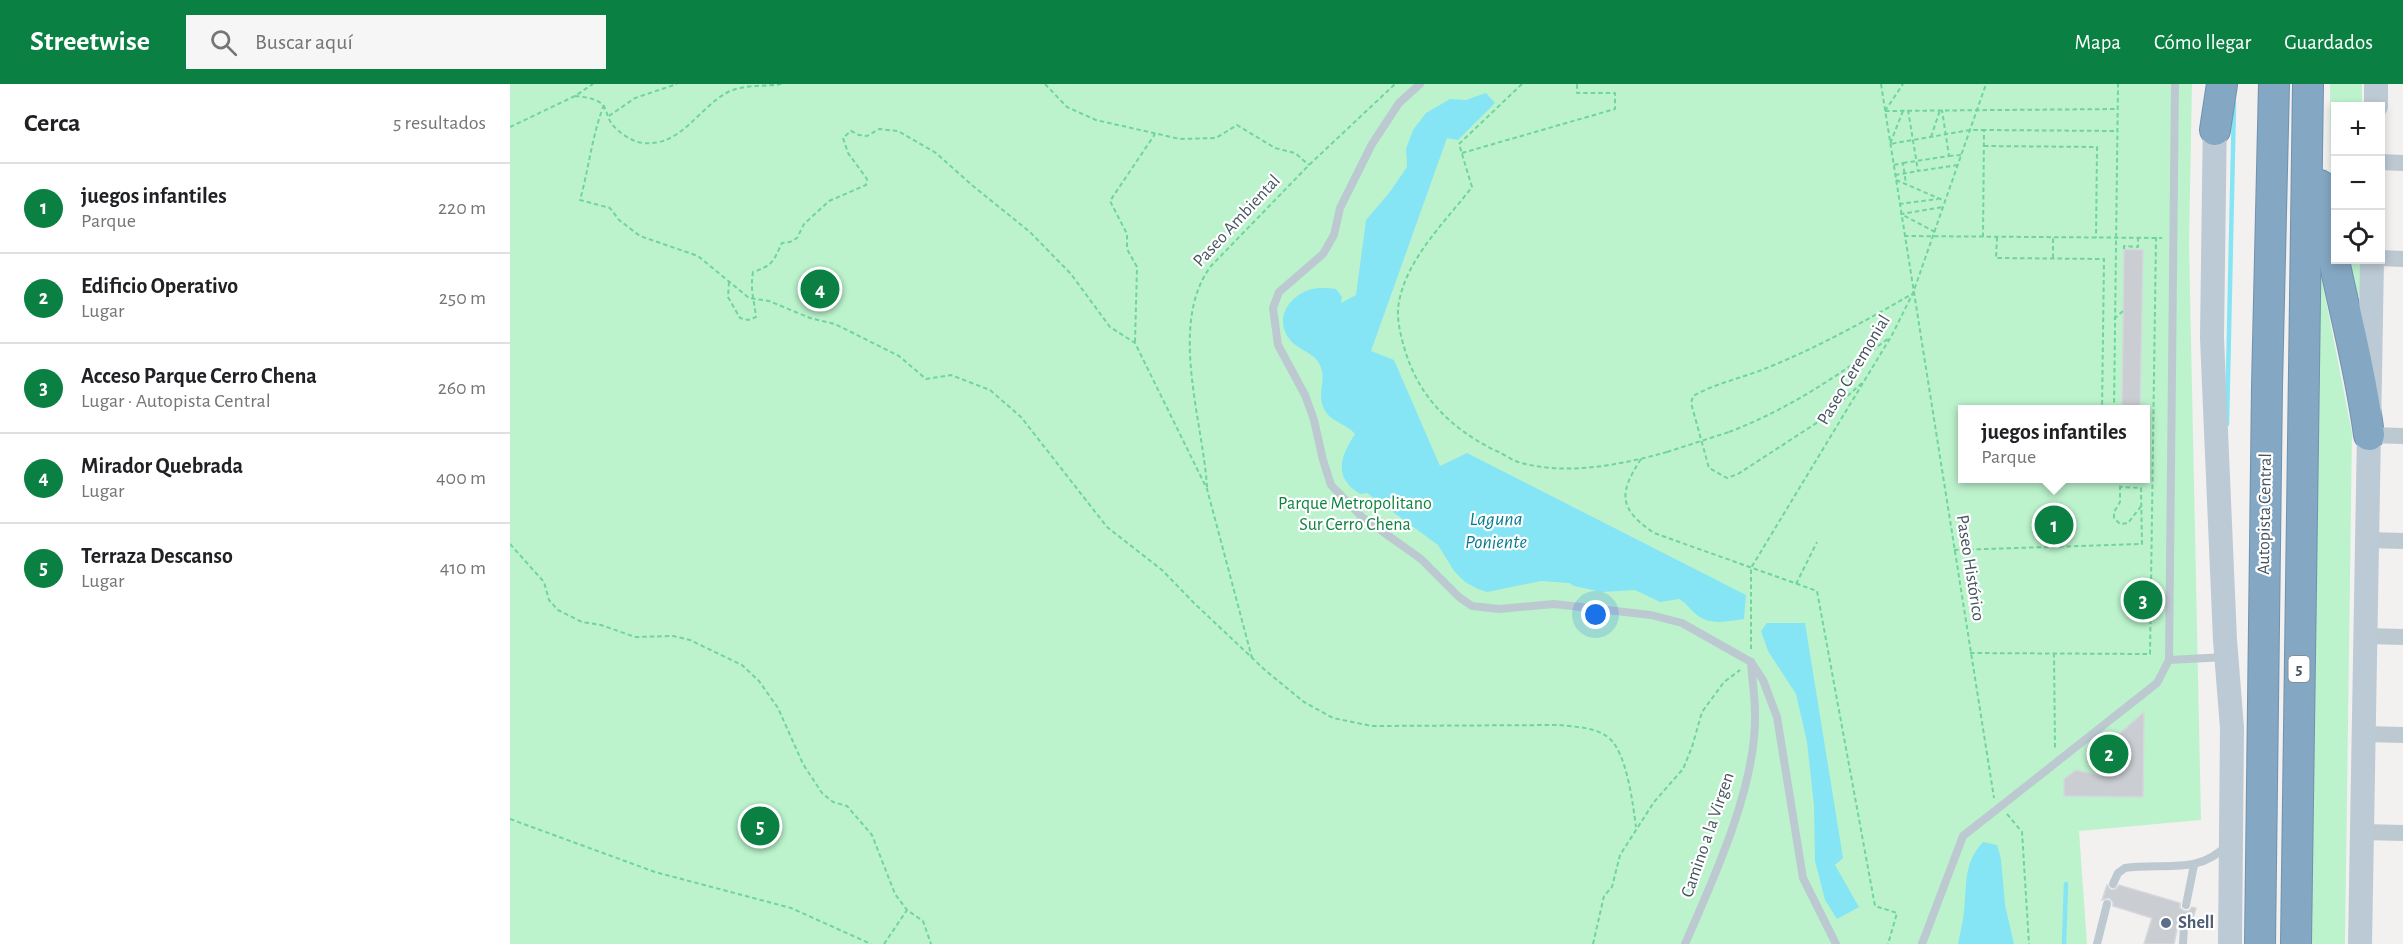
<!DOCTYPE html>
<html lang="es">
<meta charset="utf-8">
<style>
:root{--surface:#fff;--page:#f6f6f6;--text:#202124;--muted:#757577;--line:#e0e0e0;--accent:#0b8043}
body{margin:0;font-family:"Alegreya Sans",sans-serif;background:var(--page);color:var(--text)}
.controls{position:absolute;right:18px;top:18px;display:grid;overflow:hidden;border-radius:0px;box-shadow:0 3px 9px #0003}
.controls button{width:54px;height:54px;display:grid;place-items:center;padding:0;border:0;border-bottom:2px solid var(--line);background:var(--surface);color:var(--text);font:30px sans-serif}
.you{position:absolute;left:1086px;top:531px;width:21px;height:21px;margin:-15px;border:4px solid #fff;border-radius:50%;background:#1a73e8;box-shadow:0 0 0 9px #1a73e833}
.badge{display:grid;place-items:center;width:39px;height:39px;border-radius:50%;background:var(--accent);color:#fff;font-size:20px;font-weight:700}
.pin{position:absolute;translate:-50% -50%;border:3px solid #fff;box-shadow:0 2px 6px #0006}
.popup{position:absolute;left:1448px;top:321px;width:192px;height:78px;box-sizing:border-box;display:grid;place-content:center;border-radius:0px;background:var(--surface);filter:drop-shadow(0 2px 4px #0005);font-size:20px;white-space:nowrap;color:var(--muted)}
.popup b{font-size:22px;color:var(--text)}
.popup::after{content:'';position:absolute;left:50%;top:100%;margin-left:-12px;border:12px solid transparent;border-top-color:var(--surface)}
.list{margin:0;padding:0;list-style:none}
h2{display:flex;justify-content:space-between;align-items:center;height:78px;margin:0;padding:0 24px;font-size:26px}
h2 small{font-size:20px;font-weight:400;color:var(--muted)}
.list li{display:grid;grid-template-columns:39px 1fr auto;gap:18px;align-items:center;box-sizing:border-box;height:90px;padding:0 24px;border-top:2px solid var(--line)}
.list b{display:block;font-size:22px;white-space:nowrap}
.list p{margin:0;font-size:20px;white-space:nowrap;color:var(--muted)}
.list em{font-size:20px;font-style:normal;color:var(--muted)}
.icon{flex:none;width:33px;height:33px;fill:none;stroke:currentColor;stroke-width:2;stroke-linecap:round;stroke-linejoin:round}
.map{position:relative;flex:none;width:1893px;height:860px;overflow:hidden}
header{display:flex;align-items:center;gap:36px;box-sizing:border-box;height:84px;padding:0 30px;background:var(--accent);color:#fff}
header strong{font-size:28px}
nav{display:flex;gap:33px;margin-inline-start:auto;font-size:21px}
.search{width:420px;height:54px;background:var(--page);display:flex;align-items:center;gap:15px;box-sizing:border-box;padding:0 21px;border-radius:0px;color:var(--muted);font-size:22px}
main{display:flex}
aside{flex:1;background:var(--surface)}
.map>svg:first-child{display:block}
</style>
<header>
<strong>Streetwise</strong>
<div class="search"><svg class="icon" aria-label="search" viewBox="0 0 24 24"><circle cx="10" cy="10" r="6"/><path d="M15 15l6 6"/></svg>Buscar aquí</div>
<nav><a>Mapa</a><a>Cómo llegar</a><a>Guardados</a></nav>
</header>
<main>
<aside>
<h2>Cerca<small>5 resultados</small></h2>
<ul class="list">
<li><span class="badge">1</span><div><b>juegos infantiles</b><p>Parque</p></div><em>220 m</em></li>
<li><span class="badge">2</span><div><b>Edificio Operativo</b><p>Lugar</p></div><em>250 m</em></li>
<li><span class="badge">3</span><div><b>Acceso Parque Cerro Chena</b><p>Lugar · Autopista Central</p></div><em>260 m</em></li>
<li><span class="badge">4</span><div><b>Mirador Quebrada</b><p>Lugar</p></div><em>400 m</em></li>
<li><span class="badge">5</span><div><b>Terraza Descanso</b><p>Lugar</p></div><em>410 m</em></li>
</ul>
</aside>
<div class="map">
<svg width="1893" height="860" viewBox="0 0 1893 860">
<rect width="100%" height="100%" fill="#f3f0f0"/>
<!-- green -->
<g fill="#bcf3cd" fill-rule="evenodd">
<path d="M 0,0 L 1682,0 L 1679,160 L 1691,736 L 1569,747 L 1577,860 L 0,860 ZM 1452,326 L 1636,326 L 1636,394 L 1452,394 Z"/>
<path d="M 1820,0 L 1852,0 L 1852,22 L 1826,22 L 1825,139 L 1821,117 Z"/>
<path d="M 1832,176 L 1850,176 L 1850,212 L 1838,208 Z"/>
<path d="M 1811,191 L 1842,349 L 1835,860 L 1799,860 L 1808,192 Z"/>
</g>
<!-- water -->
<g fill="#85e5f4">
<path d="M 976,9 L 985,19 L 948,56 L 937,54 L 861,267 L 884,276 L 930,382 L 957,369 L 1236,511 L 1234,535 C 1218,537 1201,542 1187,531 C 1180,526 1177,519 1169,515 L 1150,518 L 1125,506 L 1092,508 L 1064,502 L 1059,499 L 1031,497 L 977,508 L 968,505 L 955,498 L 944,487 L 928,461 L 857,409 L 850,410 C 823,393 830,373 845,350 C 836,339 820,338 814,325 C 805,307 820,295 807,276 C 800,268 788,265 781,257 C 764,238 776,214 799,206 C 807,203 817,204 826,205 L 832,213 L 831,219 L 846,211 L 856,136 L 879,109 L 897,83 L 896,65 L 903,46 L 916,29 L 940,15 L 956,16 Z"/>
<path d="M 1257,539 L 1295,539 L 1333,774 L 1325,781 L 1349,823 L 1327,835 L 1315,816 L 1305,777 L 1304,722 L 1297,658 L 1286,610 L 1258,567 L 1251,547 Z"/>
<path d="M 1473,758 L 1487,761 L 1491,775 L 1495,821 L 1504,860 L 1448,860 C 1450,849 1453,839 1454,828 C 1457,801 1453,779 1473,758 Z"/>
</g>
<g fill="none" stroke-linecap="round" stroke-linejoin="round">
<!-- stream -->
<g stroke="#85e5f4" stroke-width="4.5">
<path d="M 1717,340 L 1724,19"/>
<path d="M 1554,860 L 1556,800"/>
</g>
</g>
<!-- building -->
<g fill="#caced3" stroke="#d4d7dc" stroke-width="1.5">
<path d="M 1614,165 L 1633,166 L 1630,326 L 1612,326 Z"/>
<path d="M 1634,628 L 1633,713 L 1554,712 L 1554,695 L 1566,686 L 1592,692 L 1580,676 Z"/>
<path d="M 1597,801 L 1601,806 L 1606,805 L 1609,801 L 1670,819 L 1670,824 L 1674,827 L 1679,827 L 1682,823 L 1686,824 L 1680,845 L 1678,838 L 1672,837 L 1668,840 L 1664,860 L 1634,860 L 1642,834 L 1603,822 L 1603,818 L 1599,814 L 1592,816 Z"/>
</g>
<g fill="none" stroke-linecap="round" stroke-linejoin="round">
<defs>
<g id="motorway">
<path d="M 1705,46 L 1712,0"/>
<path d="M 1810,101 C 1822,185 1848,266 1859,351"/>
<path d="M 1750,860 L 1757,302 L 1764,0"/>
<path d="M 1786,860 L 1798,0"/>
</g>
</defs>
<!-- motorway casing -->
<use href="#motorway" stroke="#6f92af" stroke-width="32"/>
<!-- path -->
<g stroke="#70d59c" stroke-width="2" stroke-dasharray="4.5 3" stroke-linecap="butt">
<path d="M 535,0 L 557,23 L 586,36 L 670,55 L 706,54 L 727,41 L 765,64 L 785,69 L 799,81"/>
<path d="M 1012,0 L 949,60 L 962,103 C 936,137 897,174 889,218 C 886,232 890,249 894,263 C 908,312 939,343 984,366 C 992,369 1000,375 1008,378 C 1056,392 1110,381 1157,368"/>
<path d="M 1371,0 L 1484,714"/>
<path d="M 65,12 C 74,13 85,14 92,20 C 97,25 97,34 102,40 C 108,48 122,58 133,59 C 171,63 188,24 218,8 C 235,0 254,3 272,0"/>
<path d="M 94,21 C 82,51 79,84 70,116 L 100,124 L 109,136 L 130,152 L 188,172 L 239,214 L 259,217 L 300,234 L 325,240 L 389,272 L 416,295 L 441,291 L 480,306 L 511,333 L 597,443 L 652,486 L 684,519 L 756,587 L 794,618 L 823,634 L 862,642 L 1049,641 C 1065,643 1086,643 1099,654 C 1117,669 1123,721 1126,743"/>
<path d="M 1398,26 L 1408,87 L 1448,81"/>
<path d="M 1375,27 L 1608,25"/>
<path d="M 1375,27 L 1393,0"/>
<path d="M 1393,27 L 1380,60 L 1460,46 L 1474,46"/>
<path d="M 99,32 L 125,14 L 167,0"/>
<path d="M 0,43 L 65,12 L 83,0"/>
<path d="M 1421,53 L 1430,26"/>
<path d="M 1474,62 L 1587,63 L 1586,154"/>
<path d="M 952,69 L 1105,25 L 1105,9 L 1067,9 L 1067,0"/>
<path d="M 1439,72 L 1451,71"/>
<path d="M 1393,79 L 1439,72 L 1432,26"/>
<path d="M 1384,81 L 1393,79 L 1396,100"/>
<path d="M 1385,91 L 1408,87"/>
<path d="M 1386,96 L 1435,117"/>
<path d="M 1389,120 L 1428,115"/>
<path d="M 1425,148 L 1391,130 L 1433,123"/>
<path d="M 1394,152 L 1652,154"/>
<path d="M 1473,153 L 1474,46 L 1607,47"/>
<path d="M 1487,153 L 1486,174 L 1594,175 L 1592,326"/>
<path d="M 1614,165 L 1614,162 L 1628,163 L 1628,154"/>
<path d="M 1543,174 L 1543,153"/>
<path d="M 219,198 L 218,213 L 230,234 L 238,236 L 246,233 C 244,215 240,206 243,188 C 264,181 263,177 272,159 L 280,158 L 287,154 L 294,140 L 319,117 L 356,101 L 357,95 L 338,69 L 333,54 L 341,47 L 349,51 L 357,52 L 369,45 L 388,47 L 426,69 L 463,102 L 520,148 L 561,190 L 600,243 L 625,259 L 697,405 L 742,574"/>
<path d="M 1604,235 L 1613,227"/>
<path d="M 625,258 L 627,183 L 617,165 L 617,150 L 600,117 L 645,50"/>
<path d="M 1352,299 L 1308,338 L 1228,390 L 1217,394 L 1199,384 L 1181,319 L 1183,312 C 1208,298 1237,293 1264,281 C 1312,261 1357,236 1402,210"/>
<path d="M 1604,326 L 1608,0"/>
<path d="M 1219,348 C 1279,325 1328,292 1379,254"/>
<path d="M 1131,375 C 1108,410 1109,425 1144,449 L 1307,507 L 1365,822 L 1387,829 L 1378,860"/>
<path d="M 1610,394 L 1610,418 L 1604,428 L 1604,434 L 1610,440 L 1618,439 L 1632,421"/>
<path d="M 697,403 C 693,337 658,239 701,182 L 799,81 L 885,0"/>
<path d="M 0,460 L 34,498 L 39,516 L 48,526 L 72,538 L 91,541 L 125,553 L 163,552 L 180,556 L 232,581 L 249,597 L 268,624 L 293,680 L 312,709 L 323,718 L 337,722 L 362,751 L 385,810 L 397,826 L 413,837 L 421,860"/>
<path d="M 1444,466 L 1632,460 L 1631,404 L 1610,403"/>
<path d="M 1286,500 L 1307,458"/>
<path d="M 1241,565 L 1241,484 L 1382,251 L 1403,209 L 1476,0"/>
<path d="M 1460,569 L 1640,570 L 1646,153"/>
<path d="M 1544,569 L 1545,666"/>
<path d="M 1497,730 L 1512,748 L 1519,860"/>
<path d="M 0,735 L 145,788 L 281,824 L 361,860"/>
<path d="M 374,860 L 397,826"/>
<path d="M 1083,860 L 1094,812 L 1102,803 L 1110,771 L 1144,718 L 1173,685 L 1182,663 L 1192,628 L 1214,598 L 1230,586"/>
</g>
<!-- service -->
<g stroke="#bdc9d1" stroke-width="8">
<path d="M 910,0 L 889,19 L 862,60 L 830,124 L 824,151 L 813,170 L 769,208 L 763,224 L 768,261 L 795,311 L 804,336 L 813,376 L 821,401 L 852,433 L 911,475 L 949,513 L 962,522 L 989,525 L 1044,520 L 1141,531 L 1172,539 L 1241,578 L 1253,596 L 1267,633 L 1293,794 L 1326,860"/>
<path d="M 1659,576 L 1716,573"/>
<path d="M 1603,800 L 1608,789 L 1615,784 C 1652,778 1688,792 1717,761"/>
<path d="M 1676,821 L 1684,781"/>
<path d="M 1175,860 C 1204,794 1247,701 1245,629 C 1245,612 1242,595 1241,578"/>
<path d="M 1412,860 L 1453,752 L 1647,599 L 1659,576 L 1665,0"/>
<path d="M 1587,860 L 1597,820"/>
<path d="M 1673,860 L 1674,843"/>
</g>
<!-- minor -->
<g stroke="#bdc9d1" stroke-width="16">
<path d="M 1870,78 L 1893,79"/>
<path d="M 1870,174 L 1893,175"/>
<path d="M 1859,351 L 1893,352"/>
<path d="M 1857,456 L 1893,457"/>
<path d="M 1856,552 L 1893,553"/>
<path d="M 1854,650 L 1893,651"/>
<path d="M 1852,748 L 1893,749"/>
</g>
<!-- secondary -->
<g stroke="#bccad5" stroke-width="24">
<path d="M 1866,22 L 1866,0"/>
<path d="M 1705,29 L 1702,254 L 1715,556 L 1722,644 L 1720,860"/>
<path d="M 1850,860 L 1862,176"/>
</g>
<!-- motorway -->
<use href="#motorway" stroke="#84a7c3" stroke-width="30"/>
<!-- path-bridge -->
<path stroke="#70d59c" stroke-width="2" stroke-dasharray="4.5 3" stroke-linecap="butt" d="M 1157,368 L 1219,348"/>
</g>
<!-- markers -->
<circle fill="#5c6f8a" stroke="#fff" stroke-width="2" cx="1656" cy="839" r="6"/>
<g text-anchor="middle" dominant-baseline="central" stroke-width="4.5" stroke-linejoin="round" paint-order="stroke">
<!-- shield labels -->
<rect fill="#fff" stroke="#7e8890" stroke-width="1.5" x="1778.5" y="572" width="21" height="26" rx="4.5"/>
<g font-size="16" font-weight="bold" fill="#465560">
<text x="1789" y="585">5</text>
</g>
<!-- street labels -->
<g font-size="18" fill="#465560" stroke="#fff">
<text transform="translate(727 137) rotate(-47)">Paseo Ambiental</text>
<text transform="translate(1344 286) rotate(-59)">Paseo Ceremonial</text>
<text transform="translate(1755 430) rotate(-89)">Autopista Central</text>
<text transform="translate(1460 484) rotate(81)">Paseo Histórico</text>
<text transform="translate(1198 751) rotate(-71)">Camino a la Virgen</text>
</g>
<!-- park labels -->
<g font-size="18" fill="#0f8340" stroke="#fff">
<text x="845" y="420">Parque Metropolitano<tspan x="845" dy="21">Sur Cerro Chena</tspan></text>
</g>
<!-- service labels -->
<g font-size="18" font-weight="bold" fill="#4e5e75" stroke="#fff" text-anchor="start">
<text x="1668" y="839">Shell</text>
</g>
<!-- water labels -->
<g font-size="20" font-style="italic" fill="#047c8f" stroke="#fff">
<text x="986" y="435">Laguna<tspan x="986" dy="23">Poniente</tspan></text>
</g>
</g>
</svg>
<div class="controls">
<button>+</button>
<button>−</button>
<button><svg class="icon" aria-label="locate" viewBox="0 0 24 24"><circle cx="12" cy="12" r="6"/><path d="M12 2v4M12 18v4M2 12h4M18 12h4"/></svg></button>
</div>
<div class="you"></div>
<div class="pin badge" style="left:1544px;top:441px">1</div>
<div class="popup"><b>juegos infantiles</b>Parque</div>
<div class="pin badge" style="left:1599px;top:670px">2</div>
<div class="pin badge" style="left:1633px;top:516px">3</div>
<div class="pin badge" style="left:310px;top:205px">4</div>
<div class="pin badge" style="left:250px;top:742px">5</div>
</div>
</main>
